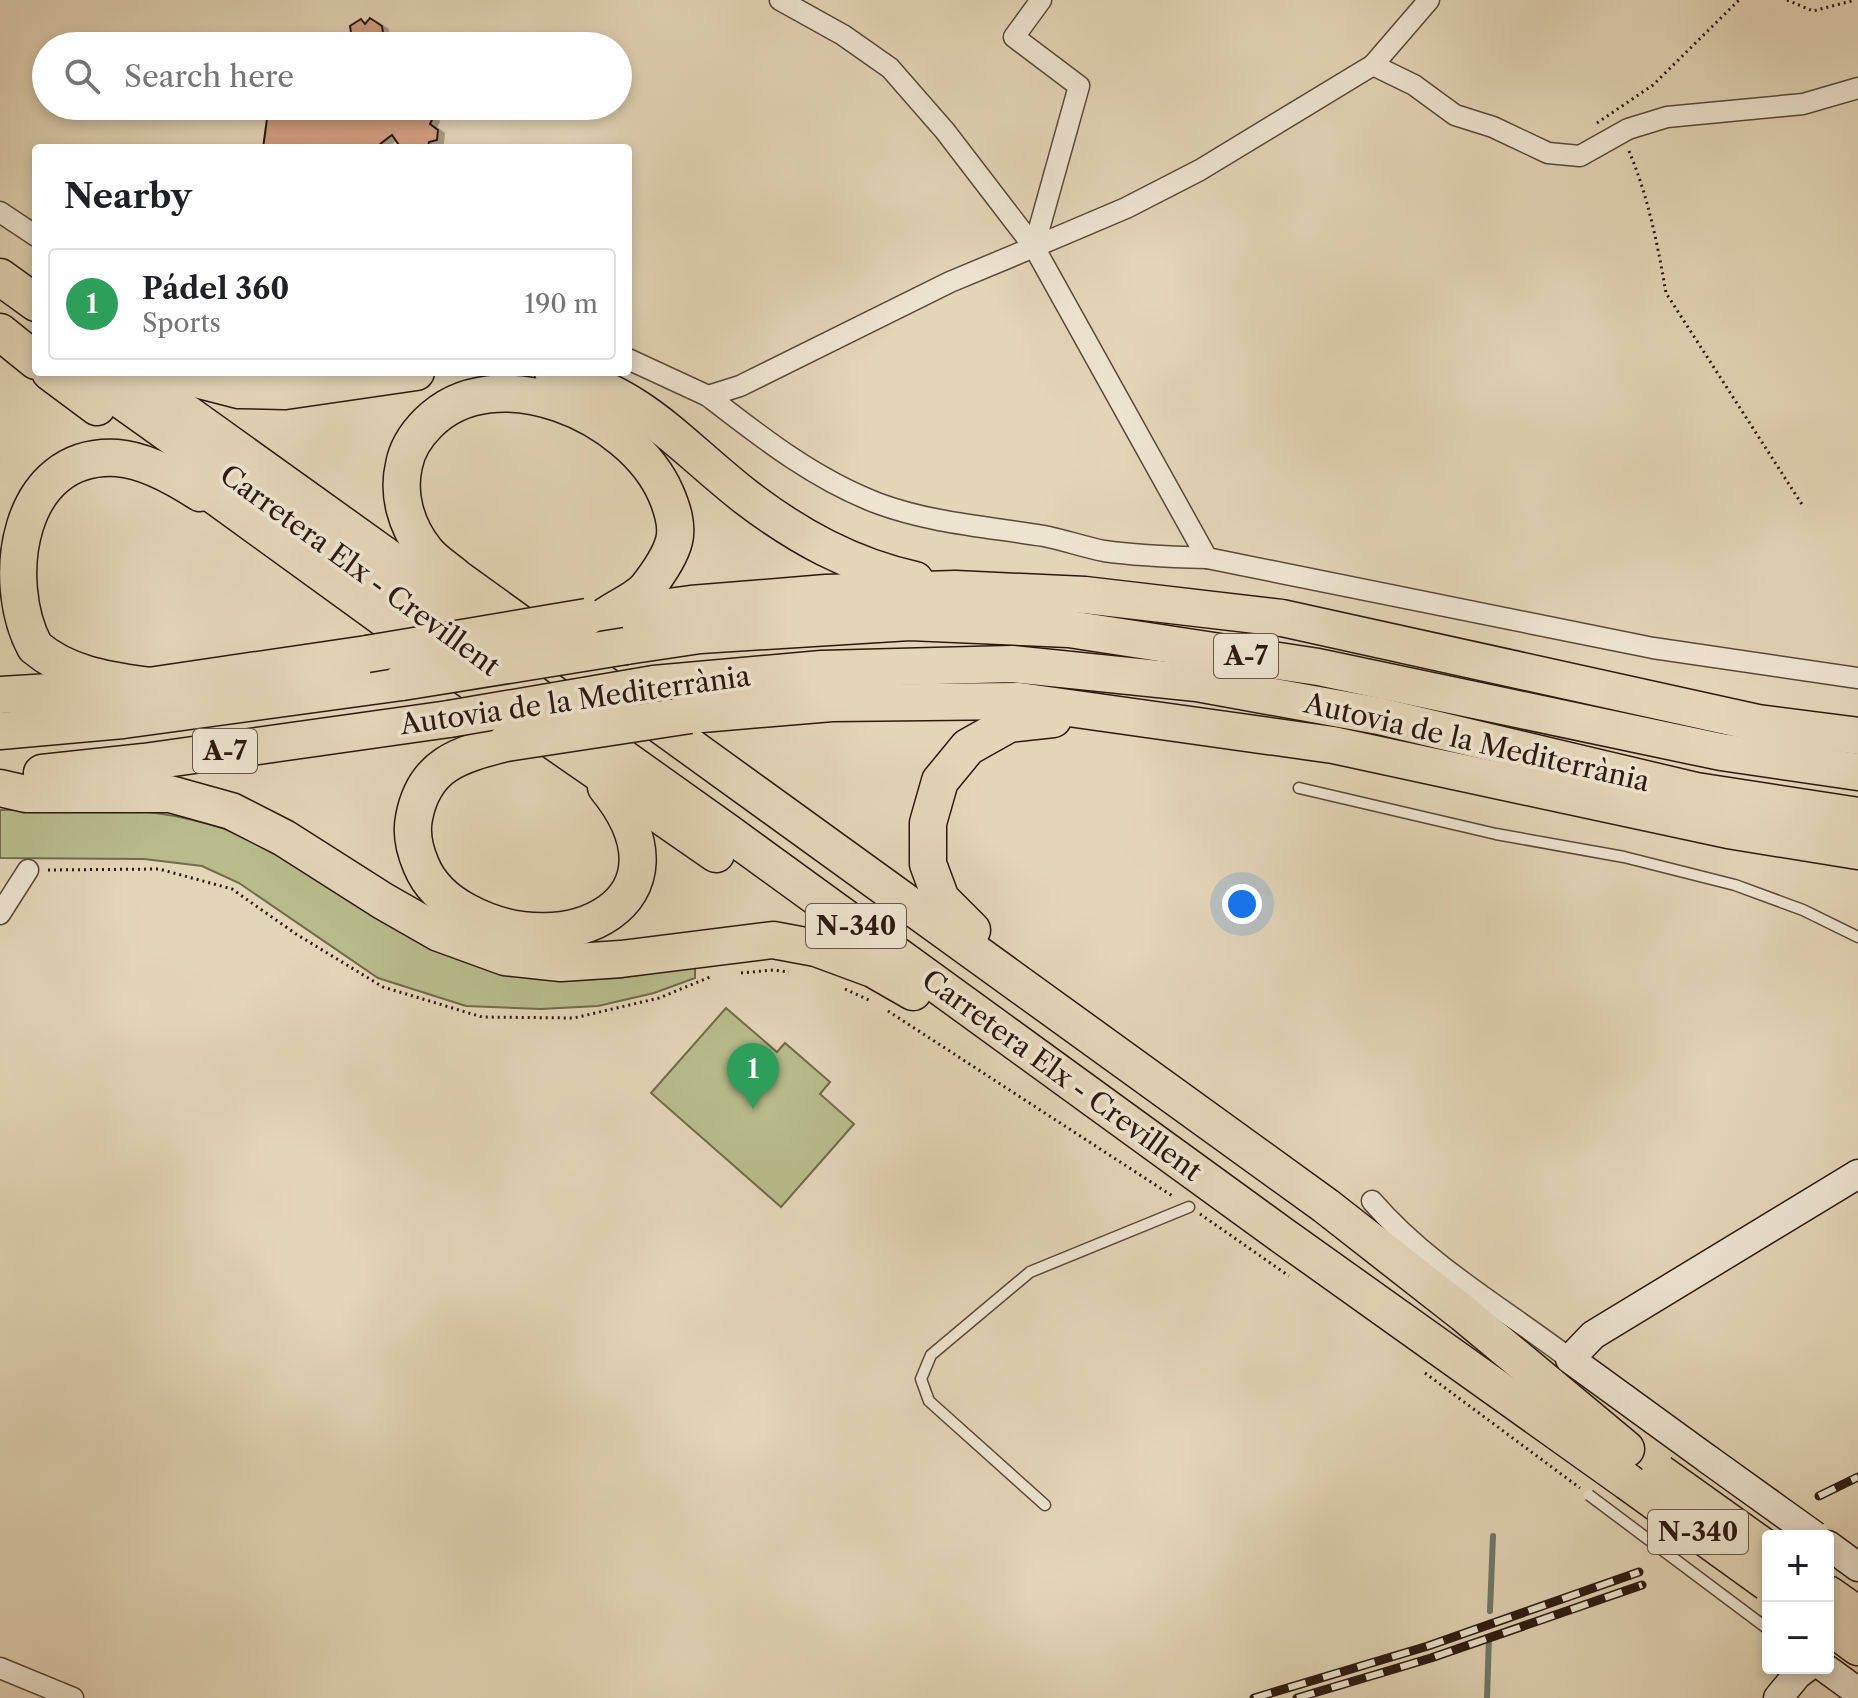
<!DOCTYPE html>
<meta charset="utf-8">
<style>
:root{--surface:#fff;--page:#f2f2f2;--text:#202124;--muted:#757577;--line:#e0e0e0;--accent:#8f2418}
body{margin:0;font-family:"Libre Caslon Text",serif;background:var(--page);color:var(--text)}
.controls{position:absolute;right:24px;bottom:24px;display:grid;overflow:hidden;border-radius:8px;box-shadow:0 4px 12px #0003}
.controls button{width:72px;height:72px;display:grid;place-items:center;padding:0;border:0;border-bottom:2px solid var(--line);background:var(--surface);color:var(--text);font:40px sans-serif}
.you{position:absolute;left:1242px;top:904px;width:28px;height:28px;margin:-20px;border:6px solid #fff;border-radius:50%;background:#1a73e8;box-shadow:0 0 0 12px #1a73e833}
.badge{display:grid;place-items:center;width:52px;height:52px;border-radius:50%;background:var(--accent);color:#fff;font-size:26px;font-weight:700}
.pin{position:absolute;translate:-50% -66px;filter:drop-shadow(0 2px 4px #0008)}
.pin::after{content:'';position:absolute;top:42px;width:28px;height:24px;background:inherit;clip-path:polygon(0 0,100% 0,50% 100%)}
.list{margin:0;padding:0;list-style:none}
h2{display:flex;justify-content:space-between;align-items:center;height:104px;margin:0;padding:0 32px;font-size:34px}
h2 small{font-size:26px;font-weight:400;color:var(--muted)}
.list li{display:grid;grid-template-columns:52px 1fr auto;gap:24px;align-items:center;box-sizing:border-box;height:112px;margin:0 16px 16px;padding:0 16px;border:2px solid var(--line);border-radius:8px}
.list b{display:block;font-size:30px;white-space:nowrap}
.list p{margin:0;font-size:26px;white-space:nowrap;color:var(--muted)}
.list em{font-size:26px;font-style:normal;color:var(--muted)}
.icon{flex:none;width:44px;height:44px;fill:none;stroke:currentColor;stroke-width:2;stroke-linecap:round;stroke-linejoin:round}
.map{position:relative;flex:none;width:1858px;height:1698px;overflow:hidden}
.search{position:absolute;background:var(--surface);box-shadow:0 4px 12px #0003;left:32px;top:32px;width:600px;height:88px;display:flex;align-items:center;gap:20px;box-sizing:border-box;padding:0 28px;border-radius:44px;color:var(--muted);font-size:30px}
.panel{position:absolute;background:var(--surface);box-shadow:0 4px 12px #0003;left:32px;top:144px;width:600px;height:232px;border-radius:8px}
.map>svg:first-child{display:block}
</style>
<div class="map">
<svg width="1858" height="1698" viewBox="0 0 1858 1698">
<defs>
<filter id="shadow"><feDropShadow dx="6" dy="3.5" stdDeviation="0" flood-color="#0004"/></filter>
</defs>
<rect width="100%" height="100%" fill="#e3d5b7"/>
<filter id="stains"><feTurbulence type="fractalNoise" baseFrequency=".0025" numOctaves="4"/><feColorMatrix values="0 0 0 0 .2 0 0 0 0 .09 0 0 0 0 .02 0 0 0 .5 -.17"/></filter>
<radialGradient id="worn" r=".72"><stop offset=".6" stop-color="#630" stop-opacity="0"/><stop offset="1" stop-color="#630" stop-opacity=".3"/></radialGradient>
<!-- green -->
<g fill="#b8bc8b" stroke="#726a4e" stroke-width="2">
<path d="M 107,808 C 156,811 194,818 240,834 L 561,981 L 618,978 L 695,967 L 695,978 L 654,993 L 598,1006 L 541,1009 L 466,1006 L 378,978 L 239,883 L 202,866 L 144,859 L 0,858 L 0,810 Z"/>
<path d="M 726,1008 L 777,1052 L 785,1043 L 830,1082 L 820,1094 L 854,1124 L 781,1207 L 651,1093 Z"/>
</g>
<g fill="none" stroke-linecap="round" stroke-linejoin="round">
<!-- stream -->
<g stroke="#6c796b" stroke-width="6">
<path d="M 1490,1611 L 1493,1536"/>
<path d="M 1487,1698 L 1489,1637"/>
</g>
</g>
<!-- building -->
<g fill="#d29f82" stroke="#2c1910" stroke-width="2" filter="url(#shadow)">
<path d="M 370,18 L 382,26 L 385,46 L 353,46 L 350,26 L 361,19 L 365,24 Z"/>
<path d="M 248,106 L 429,106 L 424,113 L 433,118 L 430,124 L 438,130 L 437,140 L 429,142 L 428,148 L 401,148 L 392,135 L 375,148 L 263,148 L 267,119 Z"/>
</g>
<g fill="none" stroke-linecap="round" stroke-linejoin="round">
<defs>
<g id="lane">
<path d="M 1299,788 L 1496,834 L 1624,857 L 1735,885 L 1803,910 L 1858,937"/>
<path d="M 1045,1505 L 929,1401 L 921,1379 L 931,1355 L 1030,1272 L 1189,1207"/>
</g>
<g id="street">
<path d="M 780,0 L 843,35 L 890,68 L 945,131 L 1034,247"/>
<path d="M 1373,65 L 1429,0"/>
<path d="M 1858,88 L 1803,104 L 1667,117 L 1628,129 L 1580,156 L 1548,153 L 1493,127 L 1455,115 L 1414,85 L 1373,65 L 1200,170 L 1126,208 L 1034,247 L 1207,558 L 1653,648 L 1858,678"/>
<path d="M 0,212 L 36,236"/>
<path d="M 1034,247 L 1079,86 L 1014,37 L 1041,0"/>
<path d="M 628,359 L 708,396 L 740,386 L 950,282 L 1034,247"/>
<path d="M 708,396 C 761,437 814,479 877,503 C 930,523 989,527 1044,536 C 1064,540 1084,547 1104,551 C 1138,556 1172,557 1207,558"/>
<path d="M 0,914 L 28,870"/>
<path d="M 1372,1201 C 1427,1265 1503,1308 1570,1359"/>
<path d="M 0,1668 L 73,1698"/>
</g>
<g id="secondary">
<path d="M 1709,1460 L 1570,1359 L 1593,1335 L 1858,1174"/>
<path d="M 1828,1545 L 1858,1567"/>
<path d="M 1825,1668 L 1858,1692"/>
<path d="M 1778,1698 L 1797,1675 L 1806,1668"/>
</g>
<g id="highway">
<path d="M 0,277 L 36,303"/>
<path d="M 0,332 L 36,361"/>
<path d="M 50,372 L 97,407"/>
<path d="M 82,372 L 727,832 L 1279,1233 L 1628,1482"/>
<path d="M 129,372 L 471,617"/>
<path d="M 169,372 L 239,390 L 285,391 L 416,372"/>
<path d="M 553,372 C 643,394 678,444 746,497 C 797,536 851,566 915,580"/>
<path d="M 182,472 L 553,741 L 716,854"/>
<path d="M 615,614 L 691,604 L 826,593 L 955,589 L 1085,595 L 1282,618 L 1758,723 L 1858,736"/>
<path d="M 607,615 C 619,607 637,599 647,588 C 657,575 670,557 674,541 C 678,525 672,508 666,494 C 632,415 495,355 428,423 C 416,435 407,449 404,465 C 397,494 406,526 425,550 C 433,561 447,569 457,578 L 1326,1206 L 1464,1314 L 1626,1449"/>
<path d="M 626,646 L 700,635 L 910,622 L 1069,629 L 1318,667 L 1721,752 L 1858,772"/>
<path d="M 654,684 L 822,669 L 1012,664 L 1197,683 L 1379,716 L 1696,791 L 1858,816"/>
<path d="M 149,686 C 108,680 68,675 35,647 C 0,582 16,452 117,458 C 145,460 177,478 200,493"/>
<path d="M 0,695 L 149,686 L 367,654"/>
<path d="M 690,715 L 832,703 L 1019,701 L 1333,745 L 1728,830 L 1858,851"/>
<path d="M 0,731 L 123,720 L 402,682"/>
<path d="M 506,743 C 459,755 424,764 414,818 C 411,833 415,851 421,865 C 430,887 446,901 467,912 C 567,966 699,901 606,787"/>
<path d="M 42,773 L 144,762 L 449,719"/>
<path d="M 0,788 L 26,794 L 170,794 L 231,811 L 284,838 L 383,901 L 439,933 L 505,957 L 561,963 L 621,959 L 773,940 L 816,948 L 873,969 L 913,992"/>
<path d="M 972,930 L 941,899 L 928,864 L 928,823 L 940,781 L 968,747 L 1009,724 L 1053,719"/>
<path d="M 1828,1594 L 1858,1615"/>
<path d="M 1828,1625 L 1858,1647"/>
</g>
</defs>
<!-- lane casing -->
<use href="#lane" stroke="#5a483a" stroke-width="13"/>
<!-- street casing -->
<use href="#street" stroke="#5a483a" stroke-width="23"/>
<!-- secondary casing -->
<use href="#secondary" stroke="#2c1910" stroke-width="31"/>
<!-- highway casing -->
<use href="#highway" stroke="#2c1910" stroke-width="39"/>
<!-- path -->
<g stroke="#2c1910" stroke-width="3" stroke-dasharray="2 4" stroke-linecap="butt">
<path d="M 1787,0 L 1813,11 L 1855,0"/>
<path d="M 1597,123 L 1653,85 L 1739,0"/>
<path d="M 1629,151 C 1648,196 1658,246 1666,293 L 1803,506"/>
<path d="M 48,870 L 159,869 L 232,889 L 296,934 L 383,987 L 482,1017 L 574,1018 L 659,998 L 710,977"/>
<path d="M 741,973 L 773,970 L 789,972"/>
<path d="M 845,989 L 871,1001"/>
<path d="M 888,1011 L 1174,1197"/>
<path d="M 1200,1214 L 1289,1276"/>
<path d="M 1425,1373 L 1580,1488"/>
</g>
<!-- lane -->
<use href="#lane" stroke="#ede4d0" stroke-width="10"/>
<!-- street -->
<use href="#street" stroke="#ede4d0" stroke-width="20"/>
<!-- secondary -->
<use href="#secondary" stroke="#ede4d0" stroke-width="28"/>
<!-- highway -->
<use href="#highway" stroke="#e3d5b7" stroke-width="36"/>
<defs>
<g id="rail">
<path d="M 1819,1496 L 1858,1477"/>
<path d="M 1254,1698 L 1428,1646 L 1639,1572"/>
<path d="M 1297,1698 L 1431,1658 L 1642,1585"/>
</g>
</defs>
<!-- rail casing -->
<use href="#rail" stroke="#2c1910" stroke-width="9"/>
<!-- rail -->
<use href="#rail" stroke="#ede4d0" stroke-width="6" stroke-dasharray="18" stroke-linecap="butt"/>
<defs>
<path id="lane-bridge" d="M 1589,1495 L 1768,1629"/>
<path id="secondary-bridge" d="M 1709,1460 L 1815,1536"/>
<g id="highway-bridge">
<path d="M 367,654 L 587,617"/>
<path d="M 402,682 L 626,646"/>
<path d="M 449,719 L 654,684"/>
<path d="M 506,743 L 690,715"/>
<path d="M 1660,1473 L 1768,1550"/>
<path d="M 1628,1482 L 1768,1583"/>
</g>
</defs>
<!-- lane-bridge casing -->
<use href="#lane-bridge" stroke="#5a483a" stroke-width="13" stroke-linecap="butt"/>
<!-- secondary-bridge casing -->
<use href="#secondary-bridge" stroke="#2c1910" stroke-width="31" stroke-linecap="butt"/>
<!-- highway-bridge casing -->
<use href="#highway-bridge" stroke="#2c1910" stroke-width="39" stroke-linecap="butt"/>
<!-- lane-bridge -->
<use href="#lane-bridge" stroke="#ede4d0" stroke-width="10"/>
<!-- secondary-bridge -->
<use href="#secondary-bridge" stroke="#ede4d0" stroke-width="28"/>
<!-- highway-bridge -->
<use href="#highway-bridge" stroke="#e3d5b7" stroke-width="36"/>
</g>
<g text-anchor="middle" dominant-baseline="central" stroke-width="7" stroke-linejoin="round" paint-order="stroke">
<!-- shield labels -->
<g fill="#ede4d0" stroke="#66564a" stroke-width="2">
<rect x="1214" y="634" width="64" height="44" rx="6"/>
<rect x="193" y="729" width="64" height="44" rx="6"/>
<rect x="806" y="904" width="100" height="44" rx="6"/>
<rect x="1648" y="1510" width="100" height="44" rx="6"/>
</g>
<g font-size="26" font-weight="bold" fill="#2c1910">
<text x="1246" y="656">A-7</text>
<text x="225" y="751">A-7</text>
<text x="856" y="926">N-340</text>
<text x="1698" y="1532">N-340</text>
</g>
<!-- street labels -->
<g font-size="28" fill="#2c1910" stroke="#ede4d0">
<text transform="translate(360 570) rotate(36)">Carretera Elx - Crevillent</text>
<text transform="translate(575 700) rotate(-8)">Autovia de la Mediterrània</text>
<text transform="translate(1477 742) rotate(13)">Autovia de la Mediterrània</text>
<text transform="translate(1062 1075) rotate(36)">Carretera Elx - Crevillent</text>
</g>
</g>
<rect width="100%" height="100%" filter="url(#stains)"/>
<rect width="100%" height="100%" fill="url(#worn)"/>
</svg>
<div class="controls">
<button>+</button>
<button>−</button>
</div>
<div class="you"></div>
<div class="pin badge" style="left:753px;top:1109px;background:#2e9e5b">1</div>
<div class="search"><svg class="icon" aria-label="search" viewBox="0 0 24 24"><circle cx="10" cy="10" r="6"/><path d="M15 15l6 6"/></svg>Search here</div>
<section class="panel">
<h2>Nearby<small></small></h2>
<ul class="list">
<li><span class="badge" style="background:#2e9e5b">1</span><div><b>Pádel 360</b><p>Sports</p></div><em>190 m</em></li>
</ul>
</section>
</div>
